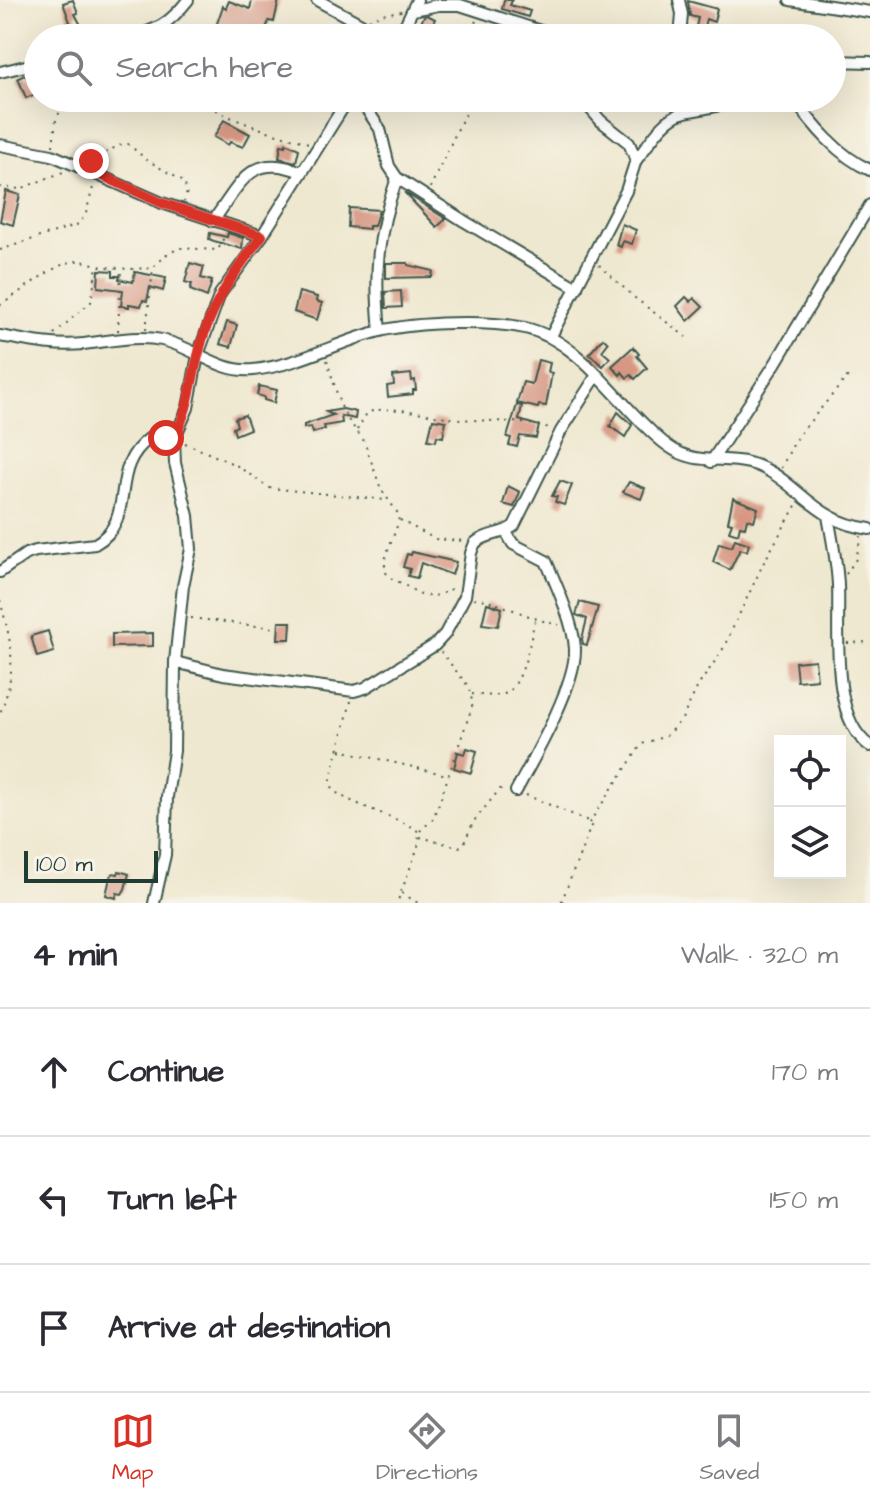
<!DOCTYPE html>
<meta charset="utf-8">
<style>
:root{--surface:#fff;--page:#f7f7f7;--text:#2b2b33;--muted:#7c7c81;--line:#e1e1e2;--accent:#d93025}
body{margin:0;font-family:"Architects Daughter",sans-serif;background:var(--page);color:var(--text)}
.controls{position:absolute;right:24px;bottom:24px;display:grid;overflow:hidden;border-radius:0px;box-shadow:0 8px 32px #0002}
.controls button{width:72px;height:72px;display:grid;place-items:center;padding:0;border:0;border-bottom:2px solid var(--line);background:var(--surface);color:var(--text);font:40px sans-serif}
.scale{position:absolute;left:24px;bottom:20px;width:134px;box-sizing:border-box;padding-left:8px;border:4px solid #1f3d34;border-top:0;font-size:22px;line-height:28px;white-space:nowrap;color:#1f3d34;-webkit-text-stroke:6px #f7f3e8;paint-order:stroke}
.stop{position:absolute;width:24px;height:24px;margin:-18px;border:6px solid #d93025;border-radius:50%;background:#fff}
.stop.end{background:#d93025;border-color:#fff;box-shadow:0 2px 8px #0008}
.list{margin:0;padding:0;list-style:none}
h2{display:flex;justify-content:space-between;align-items:center;height:104px;margin:0;padding:0 32px;font-size:34px}
h2 small{font-size:26px;font-weight:400;color:var(--muted)}
.list li{display:grid;grid-template-columns:52px 1fr auto;gap:24px;align-items:center;box-sizing:border-box;height:128px;padding:0 32px;border-top:2px solid var(--line)}
.list b{display:block;font-size:30px;white-space:nowrap}
.list em{font-size:26px;font-style:normal;color:var(--muted)}
.icon{flex:none;width:44px;height:44px;fill:none;stroke:currentColor;stroke-width:2;stroke-linecap:round;stroke-linejoin:round}
.map{position:relative;flex:none;width:870px;height:903px;overflow:hidden}
.search{position:absolute;background:var(--surface);box-shadow:0 8px 32px #0002;left:24px;right:24px;top:24px;height:88px;display:flex;align-items:center;gap:20px;box-sizing:border-box;padding:0 28px;border-radius:44px;color:var(--muted);font-size:30px}
.sheet{height:488px;background:var(--surface)}
nav{display:flex;justify-content:space-around;align-items:center;box-sizing:border-box;height:112px;border-top:2px solid var(--line);background:var(--surface);font-size:22px;color:var(--muted)}
nav a{display:grid;justify-items:center;gap:4px}
nav .on{color:var(--accent)}
.map>svg:first-child{display:block}
</style>
<div class="map">
<svg width="870" height="903" viewBox="0 0 870 903">
<rect width="100%" height="100%" fill="#f7f3e8"/>
<filter id="ink" filterUnits="userSpaceOnUse"><feTurbulence type="fractalNoise" baseFrequency=".0125" numOctaves="2"/><feDisplacementMap in="SourceGraphic" scale="16" xChannelSelector="R" yChannelSelector="G"/><feConvolveMatrix kernelMatrix="1 2 1 2 8 2 1 2 1" color-interpolation-filters="sRGB"/></filter>
<filter id="wash" filterUnits="userSpaceOnUse"><feTurbulence type="fractalNoise" baseFrequency=".006" numOctaves="4" result="noise"/><feDisplacementMap in="SourceGraphic" scale="32" xChannelSelector="R" yChannelSelector="G"/><feGaussianBlur stdDeviation="1.8" result="paint"/><feColorMatrix in="noise" values="0 0 0 0 0 0 0 0 0 0 0 0 0 0 0 0 0 1.4 0 .05"/><feComposite in="paint" operator="in"/></filter>
<g filter="url(#wash)">
<rect width="100%" height="100%" fill="#efe8d0"/>
<g id="blocks">
<!-- building -->
<g fill="#d79783">
<path d="M 73,0 L 78,13 L 75,14 L 84,31 L 70,38 L 48,38 L 65,31 L 63,26 L 70,22 L 63,3 Z"/>
<path d="M 252,0 L 279,0 L 274,22 L 269,21 L 262,38 L 223,38 L 213,35 L 223,6 L 226,8 L 229,1 L 250,9 Z"/>
<path d="M 504,0 L 512,0 L 510,5 L 530,11 L 528,17 L 502,9 Z"/>
<path d="M 688,1 L 717,9 L 714,22 L 706,19 L 701,37 L 694,35 L 698,18 L 690,16 Z"/>
<path d="M 427,15 L 435,19 L 426,38 L 415,36 L 424,16 Z"/>
<path d="M 25,75 L 27,78 L 29,77 L 36,94 L 26,98 L 18,78 Z"/>
<path d="M 224,120 L 250,134 L 243,147 L 230,142 L 228,145 L 214,137 Z"/>
<path d="M 286,143 L 299,149 L 296,162 L 279,158 L 281,145 L 286,146 Z"/>
<path d="M 6,191 L 20,195 L 13,225 L 0,221 Z"/>
<path d="M 404,192 L 446,219 L 437,227 Z"/>
<path d="M 349,208 L 379,210 L 374,226 L 369,226 L 369,229 L 348,227 Z"/>
<path d="M 622,224 L 636,230 L 632,244 L 623,241 L 621,247 L 616,245 Z"/>
<path d="M 210,233 L 227,237 L 228,233 L 243,238 L 242,249 L 214,241 L 209,239 Z"/>
<path d="M 190,263 L 204,267 L 201,278 L 212,281 L 207,297 L 190,290 L 192,284 L 185,282 Z"/>
<path d="M 386,263 L 408,263 L 408,265 L 433,271 L 432,277 L 386,278 Z"/>
<path d="M 99,270 L 113,271 L 113,276 L 120,276 L 119,279 L 133,282 L 135,272 L 166,278 L 163,291 L 150,287 L 147,301 L 143,300 L 141,306 L 129,304 L 129,307 L 121,306 L 123,290 L 98,287 Z"/>
<path d="M 401,291 L 402,307 L 386,308 L 385,292 Z"/>
<path d="M 299,292 L 317,297 L 316,301 L 322,303 L 317,320 L 294,312 Z"/>
<path d="M 686,297 L 691,302 L 694,298 L 703,307 L 688,321 L 677,306 Z"/>
<path d="M 227,322 L 237,325 L 231,347 L 220,344 Z"/>
<path d="M 603,338 L 608,343 L 602,351 L 610,358 L 603,366 L 589,354 Z"/>
<path d="M 633,347 L 639,354 L 637,356 L 647,368 L 635,379 L 631,375 L 627,378 L 622,372 L 620,375 L 612,366 Z"/>
<path d="M 538,360 L 550,363 L 548,372 L 552,373 L 546,406 L 539,405 L 538,408 L 517,403 L 523,382 L 532,384 Z"/>
<path d="M 411,374 L 412,381 L 415,380 L 416,390 L 413,390 L 413,394 L 388,397 L 387,386 L 394,385 L 393,376 Z"/>
<path d="M 259,386 L 277,390 L 274,403 L 264,400 L 264,397 L 257,395 Z"/>
<path d="M 517,405 L 522,406 L 519,420 L 539,426 L 536,438 L 520,436 L 517,447 L 509,445 L 511,438 L 507,437 Z"/>
<path d="M 343,409 L 356,412 L 355,419 L 341,416 L 342,423 L 324,426 L 325,429 L 313,433 L 311,427 L 304,428 L 304,425 L 333,415 L 326,412 Z"/>
<path d="M 618,412 L 632,425 L 625,437 L 610,426 Z"/>
<path d="M 245,415 L 250,429 L 235,435 L 233,428 L 237,426 L 235,418 Z"/>
<path d="M 433,419 L 446,421 L 443,437 L 437,436 L 436,441 L 428,440 Z"/>
<path d="M 560,481 L 572,485 L 564,505 L 555,502 L 557,497 L 552,496 Z"/>
<path d="M 629,482 L 645,488 L 641,499 L 623,492 Z"/>
<path d="M 508,486 L 520,492 L 514,507 L 503,504 Z"/>
<path d="M 733,498 L 758,508 L 754,521 L 747,519 L 745,527 L 740,526 L 738,534 L 729,531 L 732,523 L 728,522 Z"/>
<path d="M 735,539 L 749,544 L 747,551 L 740,549 L 730,570 L 713,562 L 719,543 L 732,547 Z"/>
<path d="M 412,552 L 456,562 L 452,575 L 421,563 L 417,578 L 408,576 L 410,569 L 403,567 L 407,554 L 411,555 Z"/>
<path d="M 580,602 L 598,607 L 587,645 L 583,644 L 582,639 L 587,619 L 576,615 Z"/>
<path d="M 487,603 L 502,608 L 498,626 L 482,624 Z"/>
<path d="M 279,622 L 291,622 L 290,639 L 278,639 Z"/>
<path d="M 48,631 L 54,652 L 37,657 L 31,636 Z"/>
<path d="M 153,633 L 153,646 L 112,647 L 112,634 Z"/>
<path d="M 815,660 L 817,679 L 797,681 L 795,662 Z"/>
<path d="M 467,748 L 477,751 L 471,773 L 454,768 L 458,752 L 465,754 Z"/>
<path d="M 119,871 L 129,874 L 125,889 L 122,894 L 117,893 L 116,898 L 106,895 L 110,878 L 113,873 L 118,874 Z"/>
</g>
</g>
</g>
<g filter="url(#ink)">
<use href="#blocks" fill-opacity="0" stroke="#3e574b" stroke-width="2"/>
<g fill="none" stroke-linecap="round" stroke-linejoin="round">
<defs>
<g id="street">
<path d="M 317,0 L 361,24 L 379,38"/>
<path d="M 679,0 L 682,14 L 680,38"/>
<path d="M 790,0 L 870,12"/>
<path d="M 413,10 L 439,5 L 460,5 L 562,38"/>
<path d="M 128,38 C 158,30 169,24 188,0"/>
<path d="M 399,38 L 417,0"/>
<path d="M 832,61 L 870,62"/>
<path d="M 0,72 L 38,63"/>
<path d="M 359,98 L 380,129 L 389,166 L 397,178 L 464,221 L 577,288"/>
<path d="M 678,98 L 682,113"/>
<path d="M 793,98 C 813,125 838,156 870,170"/>
<path d="M 0,145 L 52,155 L 162,203 L 262,236"/>
<path d="M 636,160 C 649,145 662,119 682,113 C 700,108 717,109 733,98"/>
<path d="M 213,221 C 240,185 250,151 301,172"/>
<path d="M 380,331 C 374,271 377,235 397,178"/>
<path d="M 0,336 C 28,341 55,347 84,344 C 110,341 136,335 162,340 C 194,347 219,373 253,370 C 299,365 337,342 380,331 C 417,322 488,320 525,328 C 584,341 621,411 668,446 C 695,466 720,456 749,463 C 782,471 802,501 830,516 C 842,523 856,527 870,529"/>
<path d="M 551,336 L 626,191 L 636,160 L 629,143 L 601,121 L 581,98"/>
<path d="M 711,462 L 775,364 L 870,205"/>
<path d="M 828,516 C 832,539 837,562 838,585 C 840,629 829,718 870,746"/>
<path d="M 506,532 L 513,544 L 546,561 C 556,584 574,624 575,649 C 576,685 534,758 516,791"/>
<path d="M 0,572 L 26,554 L 36,551 L 95,544 C 139,519 106,469 150,438 L 174,439"/>
<path d="M 175,662 L 223,674 L 354,691 L 365,688 L 435,645 L 445,634 L 465,596 L 471,553 L 475,543 C 487,533 502,535 514,526 L 561,431 L 597,375"/>
<path d="M 154,903 L 165,855 L 167,797 L 174,751 L 175,662 L 183,586 L 191,549 L 188,516 L 175,463 L 174,439 L 188,408 L 198,355 L 220,294 L 262,236 L 349,98"/>
</g>
</defs>
<!-- street casing -->
<use href="#street" stroke="#3e574b" stroke-width="14"/>
<!-- path -->
<g stroke="#3e574b" stroke-width="2" stroke-dasharray="2 6" stroke-linecap="butt">
<path d="M 369,20 L 381,14 L 402,11"/>
<path d="M 475,21 L 485,38"/>
<path d="M 195,98 C 230,121 269,132 309,143"/>
<path d="M 53,146 L 56,120 L 66,98"/>
<path d="M 92,161 L 119,145 L 128,144 L 147,160 L 184,182 L 187,192 L 184,202"/>
<path d="M 0,187 L 20,189 L 63,172"/>
<path d="M 430,188 L 462,120 L 476,98"/>
<path d="M 0,250 L 79,224 L 86,213 L 94,184"/>
<path d="M 599,265 L 635,298 L 686,337"/>
<path d="M 0,305 C 20,294 56,260 79,261 C 85,261 92,264 98,265"/>
<path d="M 146,330 L 153,269"/>
<path d="M 118,331 L 121,269"/>
<path d="M 54,334 L 91,302 L 97,266 L 129,269 L 153,268 L 167,254 L 180,248 L 218,250 L 226,233"/>
<path d="M 327,360 L 340,404 L 349,421 L 364,441 L 381,489 L 399,515 C 398,532 386,547 385,564 C 384,575 390,578 399,582 C 423,596 429,603 456,586"/>
<path d="M 357,430 L 367,413 C 388,403 437,417 461,419 C 492,422 520,420 550,428"/>
<path d="M 185,443 L 236,465 L 269,488 L 386,500"/>
<path d="M 781,468 L 797,437 L 848,376"/>
<path d="M 400,520 L 435,539 L 465,541"/>
<path d="M 846,574 L 856,559 L 861,536"/>
<path d="M 474,598 C 504,603 529,619 559,625"/>
<path d="M 0,600 C 12,645 18,669 0,713"/>
<path d="M 191,618 L 274,628"/>
<path d="M 847,643 L 870,642"/>
<path d="M 472,694 C 482,695 494,697 504,694 C 524,686 530,639 535,620"/>
<path d="M 351,701 L 331,778 C 331,782 331,786 334,790 C 343,802 400,817 419,832 L 418,847 L 397,903"/>
<path d="M 340,750 L 447,775"/>
<path d="M 526,795 L 586,820 L 591,826 L 561,903"/>
<path d="M 589,823 L 642,744 L 666,736 L 682,719 L 698,686 L 722,651 L 764,562 L 798,502"/>
<path d="M 420,831 L 432,820 L 437,809 L 473,704 L 468,686 L 441,652"/>
<path d="M 420,837 L 459,847 L 463,845 L 474,821 L 500,789 L 505,789"/>
<path d="M 402,893 L 418,903"/>
</g>
<!-- street -->
<use href="#street" stroke="#fff" stroke-width="10"/>
</g>
</g>
<g fill="none" stroke-linecap="round" stroke-linejoin="round" filter="url(#ink)">
<!-- route -->
<path stroke="#d93025" stroke-width="10" d="M 91,161 L 83,167 L 162,203 L 262,236 C 233,273 208,309 198,356 C 190,388 189,408 174,439 L 166,438"/>
</g>
</svg>
<div class="controls">
<button><svg class="icon" aria-label="locate" viewBox="0 0 24 24"><circle cx="12" cy="12" r="6"/><path d="M12 2v4M12 18v4M2 12h4M18 12h4"/></svg></button>
<button><svg class="icon" aria-label="layers" viewBox="0 0 24 24"><path d="M12 4l9 5-9 5-9-5zM3 14l9 5 9-5"/></svg></button>
</div>
<div class="scale">100 m</div>
<div class="stop" style="left:166px;top:438px"></div>
<div class="stop end" style="left:91px;top:161px"></div>
<div class="search"><svg class="icon" aria-label="search" viewBox="0 0 24 24"><circle cx="10" cy="10" r="6"/><path d="M15 15l6 6"/></svg>Search here</div>
</div>
<section class="sheet">
<h2>4 min<small>Walk · 320 m</small></h2>
<ul class="list">
<li><svg class="icon" aria-label="ahead" viewBox="0 0 24 24"><path d="M12 20V5M6 11l6-6 6 6"/></svg><div><b>Continue</b></div><em>170 m</em></li>
<li><svg class="icon" aria-label="left" viewBox="0 0 24 24"><path d="M17 20v-9H6M10 6l-5 5 5 5"/></svg><div><b>Turn left</b></div><em>150 m</em></li>
<li><svg class="icon" aria-label="arrive" viewBox="0 0 24 24"><path d="M6 21V4h12l-3 4 3 4H6"/></svg><div><b>Arrive at destination</b></div></li>
</ul>
</section>
<nav>
<a class="on"><svg class="icon" aria-label="map" viewBox="0 0 24 24"><path d="M3 6l6-2 6 2 6-2v14l-6 2-6-2-6 2zM9 4v14M15 6v14"/></svg>Map</a>
<a><svg class="icon" aria-label="directions" viewBox="0 0 24 24"><path d="M12 3l9 9-9 9-9-9zM9 14v-3h6M13 9l2 2-2 2"/></svg>Directions</a>
<a><svg class="icon" aria-label="saved" viewBox="0 0 24 24"><path d="M7 4h10v16l-5-4-5 4z"/></svg>Saved</a>
</nav>
